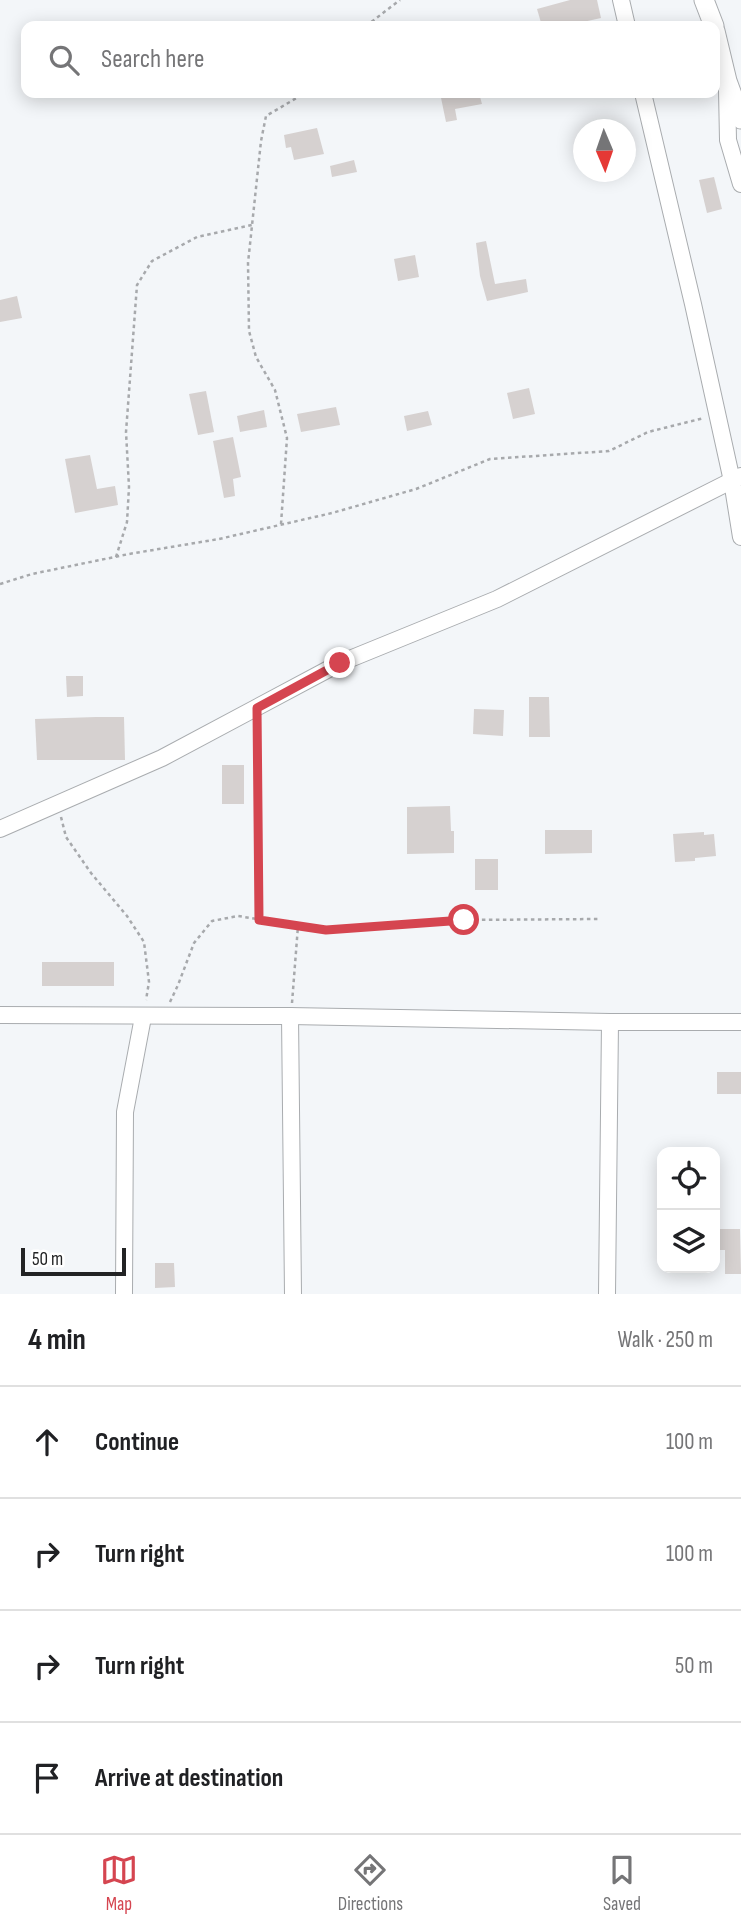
<!DOCTYPE html>
<meta charset="utf-8">
<style>
:root{--surface:#fff;--page:#f2f2f2;--text:#202124;--muted:#757577;--line:#e0e0e0;--accent:#d54550}
body{margin:0;font-family:"Sofia Sans Condensed",sans-serif;background:var(--page);color:var(--text)}
.controls{position:absolute;right:21px;bottom:21px;display:grid;overflow:hidden;border-radius:14px;box-shadow:0 4px 18px #0003}
.controls button{width:63px;height:63px;display:grid;place-items:center;padding:0;border:0;border-bottom:2px solid var(--line);background:var(--surface);color:var(--text);font:35px sans-serif}
.compass{position:absolute;left:573px;top:119px;width:63px;height:63px;border-radius:50%;background:var(--surface);box-shadow:0 4px 18px #0003;rotate:178deg}
.scale{position:absolute;left:21px;bottom:18px;width:105px;box-sizing:border-box;padding-left:7px;border:4px solid #222324;border-top:0;font-size:19px;line-height:24px;white-space:nowrap;color:#222324;-webkit-text-stroke:5px #fff;paint-order:stroke}
.stop{position:absolute;width:21px;height:21px;margin:-16px;border:5px solid #d54550;border-radius:50%;background:#fff}
.stop.end{background:#d54550;border-color:#fff;box-shadow:0 2px 7px #0008}
.list{margin:0;padding:0;list-style:none}
h2{display:flex;justify-content:space-between;align-items:center;height:91px;margin:0;padding:0 28px;font-size:30px}
h2 small{font-size:23px;font-weight:400;color:var(--muted)}
.list li{display:grid;grid-template-columns:46px 1fr auto;gap:21px;align-items:center;box-sizing:border-box;height:112px;padding:0 28px;border-top:2px solid var(--line)}
.list b{display:block;font-size:26px;white-space:nowrap}
.list em{font-size:23px;font-style:normal;color:var(--muted)}
.icon{flex:none;width:38px;height:38px;fill:none;stroke:currentColor;stroke-width:2;stroke-linecap:round;stroke-linejoin:round}
.map{position:relative;flex:none;width:741px;height:1294px;overflow:hidden}
.search{position:absolute;background:var(--surface);box-shadow:0 4px 18px #0003;left:21px;right:21px;top:21px;height:77px;display:flex;align-items:center;gap:18px;box-sizing:border-box;padding:0 24px;border-radius:14px;color:var(--muted);font-size:26px}
.sheet{height:539px;background:var(--surface)}
nav{display:flex;justify-content:space-around;align-items:center;box-sizing:border-box;height:98px;border-top:2px solid var(--line);background:var(--surface);font-size:19px;color:var(--muted)}
nav a{display:grid;justify-items:center;gap:4px}
nav .on{color:var(--accent)}
.map>svg:first-child{display:block}
</style>
<div class="map">
<svg width="741" height="1294" viewBox="0 0 741 1294">
<rect width="100%" height="100%" fill="#f3f6f9"/>
<!-- building -->
<g fill="#d6d1d0">
<path d="M 570,0 L 597,0 L 601,18 L 565,26 L 542,26 L 537,9 Z"/>
<path d="M 440,93 L 479,93 L 482,104 L 455,109 L 457,120 L 446,122 Z"/>
<path d="M 317,128 L 324,154 L 294,160 L 291,147 L 286,148 L 284,135 Z"/>
<path d="M 354,160 L 357,172 L 332,177 L 330,166 Z"/>
<path d="M 714,177 L 722,209 L 707,213 L 699,180 Z"/>
<path d="M 486,241 L 495,284 L 526,279 L 528,292 L 487,301 L 480,276 L 476,243 Z"/>
<path d="M 415,255 L 419,277 L 398,281 L 394,259 Z"/>
<path d="M 17,296 L 22,318 L 0,322 L 0,300 Z"/>
<path d="M 529,388 L 535,414 L 513,419 L 507,393 Z"/>
<path d="M 206,391 L 214,432 L 198,435 L 189,394 Z"/>
<path d="M 336,407 L 340,425 L 301,432 L 297,414 Z"/>
<path d="M 264,410 L 267,427 L 240,432 L 237,416 Z"/>
<path d="M 428,411 L 432,425 L 407,431 L 404,416 Z"/>
<path d="M 233,437 L 241,477 L 233,479 L 235,496 L 224,498 L 213,441 Z"/>
<path d="M 90,455 L 97,489 L 115,486 L 118,505 L 75,513 L 65,459 Z"/>
<path d="M 66,676 L 83,676 L 83,696 L 67,697 Z"/>
<path d="M 529,697 L 549,697 L 550,737 L 529,737 Z"/>
<path d="M 474,709 L 504,710 L 503,736 L 473,734 Z"/>
<path d="M 96,717 L 124,717 L 125,760 L 37,760 L 35,719 Z"/>
<rect x="222" y="765" width="22" height="39"/>
<path d="M 450,806 L 451,831 L 454,831 L 454,853 L 407,854 L 407,807 Z"/>
<path d="M 545,830 L 592,830 L 592,853 L 545,854 Z"/>
<path d="M 704,832 L 704,835 L 714,834 L 716,856 L 695,858 L 695,861 L 675,862 L 673,834 Z"/>
<rect x="475" y="859" width="23" height="31"/>
<rect x="42" y="962" width="72" height="24"/>
<rect x="717" y="1072" width="24" height="22"/>
<path d="M 715,1229 L 740,1229 L 741,1274 L 725,1274 L 725,1250 L 715,1250 Z"/>
<path d="M 155,1263 L 174,1263 L 175,1287 L 155,1288 Z"/>
</g>
<g fill="none" stroke-linecap="round" stroke-linejoin="round">
<defs>
<g id="minor">
<path d="M 621,0 L 627,26"/>
<path d="M 727,90 L 728,140 L 741,184"/>
<path d="M 643,93 L 693,304 L 732,481 L 741,537"/>
<path d="M 0,829 L 162,758 L 340,663 L 497,599 L 741,476"/>
<path d="M 0,1015 L 290,1016 L 610,1022 L 741,1022"/>
<path d="M 290,1016 L 293,1294"/>
<path d="M 124,1294 L 125,1112 L 143,1017"/>
<path d="M 607,1294 L 610,1022"/>
</g>
<g id="major">
<path d="M 704,0 L 714,26"/>
<path d="M 715,31 L 727,81 L 741,119"/>
</g>
</defs>
<!-- minor casing -->
<use href="#minor" stroke="#a9acaf" stroke-width="18"/>
<!-- major casing -->
<use href="#major" stroke="#a9acaf" stroke-width="21"/>
<!-- path -->
<g stroke="#a7a9ac" stroke-width="2.5" stroke-dasharray="3.5 3.5" stroke-linecap="butt">
<path d="M 366,26 L 400,0"/>
<path d="M 281,524 L 287,438 L 275,390 L 256,357 L 249,331 L 248,263 L 261,141 L 266,116 L 305,93"/>
<path d="M 116,557 L 127,522 L 129,487 L 126,432 L 137,285 L 152,261 L 197,237 L 252,225"/>
<path d="M 0,584 L 32,574 L 129,554 L 219,539 L 332,513 L 416,489 L 490,459 L 609,451 L 648,432 L 704,418"/>
<path d="M 257,723 L 259,920"/>
<path d="M 61,817 L 66,837 L 91,873 L 127,916 L 144,942 L 149,982 L 146,1000"/>
<path d="M 170,1002 L 178,985 L 194,943 L 212,921 L 238,916 L 326,930 L 464,920 L 598,919"/>
<path d="M 292,1003 L 298,926"/>
</g>
<!-- minor -->
<use href="#minor" stroke="#fff" stroke-width="16"/>
<!-- major -->
<use href="#major" stroke="#fff" stroke-width="19"/>
</g>
<g fill="none" stroke-linecap="round" stroke-linejoin="round">
<!-- route -->
<path stroke="#d54550" stroke-width="9" d="M 340,663 L 257,708 L 259,920 L 326,930 L 464,920"/>
</g>
</svg>
<div class="controls">
<button><svg class="icon" aria-label="locate" viewBox="0 0 24 24"><circle cx="12" cy="12" r="6"/><path d="M12 2v4M12 18v4M2 12h4M18 12h4"/></svg></button>
<button><svg class="icon" aria-label="layers" viewBox="0 0 24 24"><path d="M12 4l9 5-9 5-9-5zM3 14l9 5 9-5"/></svg></button>
</div>
<svg class="compass" viewBox="-18 -18 36 36"><path d="M0-13l5 13h-10z" fill="#e53935"/><path d="M0 13l5-13h-10z" fill="#757577"/></svg>
<div class="scale">50 m</div>
<div class="stop" style="left:464px;top:920px"></div>
<div class="stop end" style="left:340px;top:663px"></div>
<div class="search"><svg class="icon" aria-label="search" viewBox="0 0 24 24"><circle cx="10" cy="10" r="6"/><path d="M15 15l6 6"/></svg>Search here</div>
</div>
<section class="sheet">
<h2>4 min<small>Walk · 250 m</small></h2>
<ul class="list">
<li><svg class="icon" aria-label="ahead" viewBox="0 0 24 24"><path d="M12 20V5M6 11l6-6 6 6"/></svg><div><b>Continue</b></div><em>100 m</em></li>
<li><svg class="icon" aria-label="right" viewBox="0 0 24 24"><path d="M7 20v-9h11M14 6l5 5-5 5"/></svg><div><b>Turn right</b></div><em>100 m</em></li>
<li><svg class="icon" aria-label="right" viewBox="0 0 24 24"><path d="M7 20v-9h11M14 6l5 5-5 5"/></svg><div><b>Turn right</b></div><em>50 m</em></li>
<li><svg class="icon" aria-label="arrive" viewBox="0 0 24 24"><path d="M6 21V4h12l-3 4 3 4H6"/></svg><div><b>Arrive at destination</b></div></li>
</ul>
</section>
<nav>
<a class="on"><svg class="icon" aria-label="map" viewBox="0 0 24 24"><path d="M3 6l6-2 6 2 6-2v14l-6 2-6-2-6 2zM9 4v14M15 6v14"/></svg>Map</a>
<a><svg class="icon" aria-label="directions" viewBox="0 0 24 24"><path d="M12 3l9 9-9 9-9-9zM9 14v-3h6M13 9l2 2-2 2"/></svg>Directions</a>
<a><svg class="icon" aria-label="saved" viewBox="0 0 24 24"><path d="M7 4h10v16l-5-4-5 4z"/></svg>Saved</a>
</nav>
